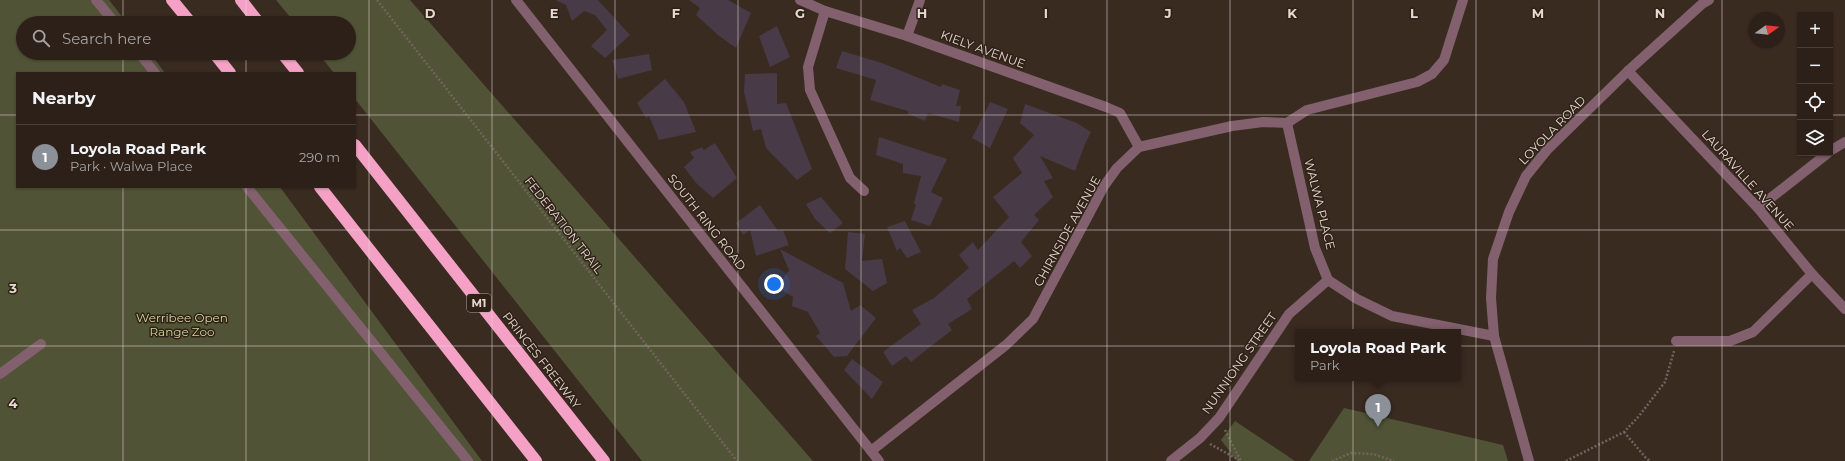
<!DOCTYPE html>
<meta charset="utf-8">
<style>
:root{--surface:#2c2019;--page:#382d26;--text:#f1f3f6;--muted:#a6a3a2;--line:#483e38;--accent:#8c9099}
body{margin:0;font-family:Montserrat,sans-serif;background:var(--page);color:var(--text)}
.controls{position:absolute;right:12px;top:12px;display:grid;overflow:hidden;border-radius:0px;box-shadow:0 1px 3px #0004}
.controls button{width:36px;height:36px;display:grid;place-items:center;padding:0;border:0;border-bottom:1px solid var(--line);background:var(--surface);color:var(--text);font:20px sans-serif}
.compass{position:absolute;left:1749px;top:12px;width:36px;height:36px;border-radius:50%;background:var(--surface);box-shadow:0 1px 3px #0004;rotate:75deg}
.you{position:absolute;left:774px;top:284px;width:14px;height:14px;margin:-10px;border:3px solid #fff;border-radius:50%;background:#1a73e8;box-shadow:0 0 0 6px #1a73e833}
.badge{display:grid;place-items:center;width:26px;height:26px;border-radius:50%;background:var(--accent);color:#fff;font-size:13px;font-weight:700}
.pin{position:absolute;translate:-50% -33px;filter:drop-shadow(0 1px 2px #0008)}
.pin::after{content:'';position:absolute;top:21px;width:14px;height:12px;background:inherit;clip-path:polygon(0 0,100% 0,50% 100%)}
.popup{position:absolute;left:1295px;top:329px;width:166px;height:52px;box-sizing:border-box;display:grid;place-content:center;border-radius:0px;background:var(--surface);filter:drop-shadow(0 1px 3px #0005);font-size:13px;white-space:nowrap;color:var(--muted)}
.popup b{font-size:15px;color:var(--text)}
.popup::after{content:'';position:absolute;left:50%;top:100%;margin-left:-8px;border:8px solid transparent;border-top-color:var(--surface)}
.list{margin:0;padding:0;list-style:none}
h2{display:flex;justify-content:space-between;align-items:center;height:52px;margin:0;padding:0 16px;font-size:17px}
h2 small{font-size:13px;font-weight:400;color:var(--muted)}
.list li{display:grid;grid-template-columns:26px 1fr auto;gap:12px;align-items:center;box-sizing:border-box;height:64px;padding:0 16px;border-top:1px solid var(--line)}
.list b{display:block;font-size:15px;white-space:nowrap}
.list p{margin:0;font-size:13px;white-space:nowrap;color:var(--muted)}
.list em{font-size:13px;font-style:normal;color:var(--muted)}
.icon{flex:none;width:22px;height:22px;fill:none;stroke:currentColor;stroke-width:2;stroke-linecap:round;stroke-linejoin:round}
.map{position:relative;flex:none;width:1845px;height:461px;overflow:hidden}
.search{position:absolute;background:var(--surface);box-shadow:0 1px 3px #0004;left:16px;top:16px;width:340px;height:44px;display:flex;align-items:center;gap:10px;box-sizing:border-box;padding:0 14px;border-radius:22px;color:var(--muted);font-size:15px}
.panel{position:absolute;background:var(--surface);box-shadow:0 1px 3px #0004;left:16px;top:72px;width:340px;height:116px;border-radius:0px}
.map>svg:first-child{display:block}
</style>
<div class="map">
<svg width="1845" height="461" viewBox="0 0 1845 461">
<rect width="100%" height="100%" fill="#3a2b21"/>
<!-- green -->
<g fill="#505335">
<path d="M 0,0 L 109,0 L 127,23 L 23,23 L 23,53 L 150,53 L 165,73 L 17,73 L 17,187 L 280,187 L 482,461 L 0,461 Z"/>
<path d="M 276,0 L 410,0 L 813,461 L 642,461 L 355,99 L 355,73 L 334,73 L 318,53 L 349,53 L 349,23 L 295,23 Z"/>
<path d="M 1344,408 L 1503,445 L 1508,461 L 1309,461 Z"/>
<path d="M 1235,421 L 1295,461 L 1237,461 L 1221,440 Z"/>
</g>
<!-- building -->
<g fill="#483a46">
<path d="M 557,0 L 598,0 L 630,35 L 605,58 L 591,46 L 607,30 L 595,15 L 584,11 L 572,21 L 566,5 L 557,1 Z"/>
<path d="M 689,0 L 728,0 L 751,13 L 736,48 L 718,35 L 696,15 L 700,8 Z"/>
<path d="M 777,26 L 790,57 L 770,67 L 759,36 Z"/>
<path d="M 842,51 L 882,63 L 941,87 L 942,84 L 960,90 L 956,106 L 961,106 L 959,122 L 928,113 L 925,121 L 908,114 L 908,111 L 870,100 L 876,80 L 836,68 Z"/>
<path d="M 649,54 L 652,70 L 618,79 L 612,60 Z"/>
<path d="M 777,73 L 777,104 L 786,103 L 812,169 L 797,180 L 766,148 L 761,129 L 753,131 L 744,92 L 745,74 Z"/>
<path d="M 665,79 L 684,102 L 696,132 L 659,140 L 649,116 L 646,118 L 637,103 Z"/>
<path d="M 990,102 L 1008,109 L 990,148 L 972,138 Z"/>
<path d="M 1025,104 L 1077,123 L 1091,132 L 1085,144 L 1075,171 L 1040,156 L 1053,178 L 1044,181 L 1053,197 L 1034,215 L 1039,220 L 1021,242 L 1032,256 L 1020,268 L 1014,261 L 967,299 L 972,309 L 948,324 L 952,330 L 911,362 L 906,356 L 892,366 L 883,352 L 921,324 L 912,310 L 934,298 L 969,268 L 959,255 L 973,242 L 978,250 L 1009,217 L 993,197 L 1022,173 L 1013,158 L 1034,135 L 1020,123 Z"/>
<path d="M 879,137 L 947,159 L 931,192 L 943,198 L 930,226 L 911,220 L 916,205 L 914,203 L 921,176 L 903,173 L 903,164 L 876,155 Z"/>
<path d="M 715,143 L 737,178 L 713,198 L 696,183 L 684,167 L 694,158 L 690,152 L 702,147 L 704,150 Z"/>
<path d="M 821,197 L 843,223 L 830,233 L 815,219 L 806,204 Z"/>
<path d="M 760,205 L 778,231 L 783,230 L 789,245 L 756,256 L 750,230 L 743,235 L 736,223 Z"/>
<path d="M 905,221 L 921,252 L 907,258 L 900,248 L 897,251 L 887,227 Z"/>
<path d="M 848,232 L 865,234 L 862,261 L 882,259 L 887,283 L 873,291 L 845,269 Z"/>
<path d="M 780,249 L 843,283 L 851,311 L 860,305 L 876,318 L 847,356 L 834,357 L 816,336 L 820,333 L 808,312 L 792,306 L 793,297 L 777,287 L 789,270 Z"/>
<path d="M 852,359 L 883,382 L 872,399 L 844,370 Z"/>
</g>
<g fill="none" stroke-linecap="round" stroke-linejoin="round">
<!-- path -->
<g stroke="#71645b" stroke-width="2.5" stroke-dasharray="2 2" stroke-linecap="butt">
<path d="M 377,0 L 737,461"/>
<path d="M 1225,430 L 1241,461"/>
<path d="M 1624,432 L 1646,458 L 1650,461"/>
<path d="M 1210,444 L 1239,460"/>
<path d="M 1332,461 L 1351,453 L 1373,454 L 1394,461"/>
<path d="M 1566,461 L 1624,432 L 1639,416 L 1665,382 L 1674,351"/>
</g>
<!-- street -->
<g stroke="#82606e" stroke-width="10">
<path d="M 96,0 L 115,23"/>
<path d="M 516,0 L 879,461"/>
<path d="M 800,0 L 825,11 L 907,36 L 1106,107 L 1120,113 L 1139,147"/>
<path d="M 825,11 L 808,67 L 810,90 L 850,178 L 864,191"/>
<path d="M 907,36 L 920,0"/>
<path d="M 139,53 L 155,73"/>
<path d="M 1628,71 L 1758,208 L 1812,274 L 1845,309"/>
<path d="M 1287,123 L 1315,248 L 1328,280 L 1357,299 L 1392,316 L 1494,336"/>
<path d="M 1830,151 L 1845,142"/>
<path d="M 247,187 L 468,461"/>
<path d="M 1758,208 L 1828,153"/>
<path d="M 1676,341 L 1730,341 L 1753,332 L 1812,274"/>
<path d="M 0,374 L 41,344"/>
<path d="M 871,451 L 1006,345 L 1033,319 L 1104,186 L 1117,168 L 1139,147 L 1232,126 L 1263,122 L 1287,123 L 1307,110 L 1417,82 L 1432,74 L 1444,60 L 1463,0"/>
<path d="M 1171,461 L 1200,438 L 1219,418 L 1289,314 L 1328,280"/>
<path d="M 1529,461 L 1494,336 L 1491,298 L 1493,259 L 1509,212 L 1526,176 L 1547,150 L 1628,71 L 1702,4 L 1709,0"/>
</g>
<!-- highway -->
<g stroke="#f4a1c5" stroke-width="12">
<path d="M 172,0 L 191,23"/>
<path d="M 241,0 L 259,23"/>
<path d="M 214,53 L 230,73"/>
<path d="M 282,53 L 298,73"/>
<path d="M 355,145 L 604,461"/>
<path d="M 320,187 L 536,461"/>
</g>
</g>
<!-- grid -->
<path fill="none" stroke="#e4dad3" stroke-width="1" stroke-opacity="0.55" d="M 123,0 L 123,23M 246,0 L 246,23M 369,0 L 369,461M 492,0 L 492,461M 615,0 L 615,461M 738,0 L 738,461M 861,0 L 861,461M 984,0 L 984,461M 1107,0 L 1107,461M 1230,0 L 1230,461M 1353,0 L 1353,461M 1476,0 L 1476,461M 1599,0 L 1599,461M 1722,0 L 1722,461M 123,53 L 123,73M 246,53 L 246,73M 0,115 L 17,115M 355,115 L 1800,115M 1830,115 L 1845,115M 123,187 L 123,461M 246,187 L 246,461M 0,230 L 1845,230M 0,346 L 1845,346"/>
<g text-anchor="middle" dominant-baseline="central" stroke-width="3" stroke-linejoin="round" paint-order="stroke">
<!-- shield labels -->
<rect fill="#302117" stroke="#aea29b" stroke-width="1" x="467" y="294" width="24" height="18" rx="3"/>
<g font-size="11" font-weight="bold" fill="#e4dad3">
<text x="479" y="303">M1</text>
</g>
<!-- street labels -->
<g font-size="12" fill="#e4dad3" stroke="#302117">
<text transform="translate(983 49) rotate(20)">KIELY AVENUE</text>
<text transform="translate(1552 130) rotate(-46)">LOYOLA ROAD</text>
<text transform="translate(1748 180) rotate(48)">LAURAVILLE AVENUE</text>
<text transform="translate(1320 204) rotate(76)">WALWA PLACE</text>
<text transform="translate(707 222) rotate(52)">SOUTH RING ROAD</text>
<text transform="translate(564 225) rotate(52)">FEDERATION TRAIL</text>
<text transform="translate(1067 231) rotate(-61)">CHIRNSIDE AVENUE</text>
<text transform="translate(542 360) rotate(52)">PRINCES FREEWAY</text>
<text transform="translate(1239 363) rotate(-55)">NUNNIONG STREET</text>
</g>
<!-- park labels -->
<g font-size="12" fill="#d1d79c" stroke="#302117">
<text x="182" y="317">Werribee Open<tspan x="182" dy="14">Range Zoo</tspan></text>
</g>
</g>
<g font-size="13" text-anchor="middle" font-weight="bold" fill="#e4dad3" stroke="#302117" stroke-width="3" stroke-linejoin="round" paint-order="stroke">
<text x="430" y="18">D</text>
<text x="554" y="18">E</text>
<text x="676" y="18">F</text>
<text x="800" y="18">G</text>
<text x="922" y="18">H</text>
<text x="1046" y="18">I</text>
<text x="1168" y="18">J</text>
<text x="1292" y="18">K</text>
<text x="1414" y="18">L</text>
<text x="1538" y="18">M</text>
<text x="1660" y="18">N</text>
<text x="13" y="293">3</text>
<text x="13" y="408">4</text>
</g>
</svg>
<div class="controls">
<button>+</button>
<button>−</button>
<button><svg class="icon" aria-label="locate" viewBox="0 0 24 24"><circle cx="12" cy="12" r="6"/><path d="M12 2v4M12 18v4M2 12h4M18 12h4"/></svg></button>
<button><svg class="icon" aria-label="layers" viewBox="0 0 24 24"><path d="M12 4l9 5-9 5-9-5zM3 14l9 5 9-5"/></svg></button>
</div>
<svg class="compass" viewBox="-18 -18 36 36"><path d="M0-13l5 13h-10z" fill="#e53935"/><path d="M0 13l5-13h-10z" fill="#a6a3a2"/></svg>
<div class="you"></div>
<div class="pin badge" style="left:1378px;top:427px">1</div>
<div class="popup"><b>Loyola Road Park</b>Park</div>
<div class="search"><svg class="icon" aria-label="search" viewBox="0 0 24 24"><circle cx="10" cy="10" r="6"/><path d="M15 15l6 6"/></svg>Search here</div>
<section class="panel">
<h2>Nearby<small></small></h2>
<ul class="list">
<li><span class="badge">1</span><div><b>Loyola Road Park</b><p>Park · Walwa Place</p></div><em>290 m</em></li>
</ul>
</section>
</div>
